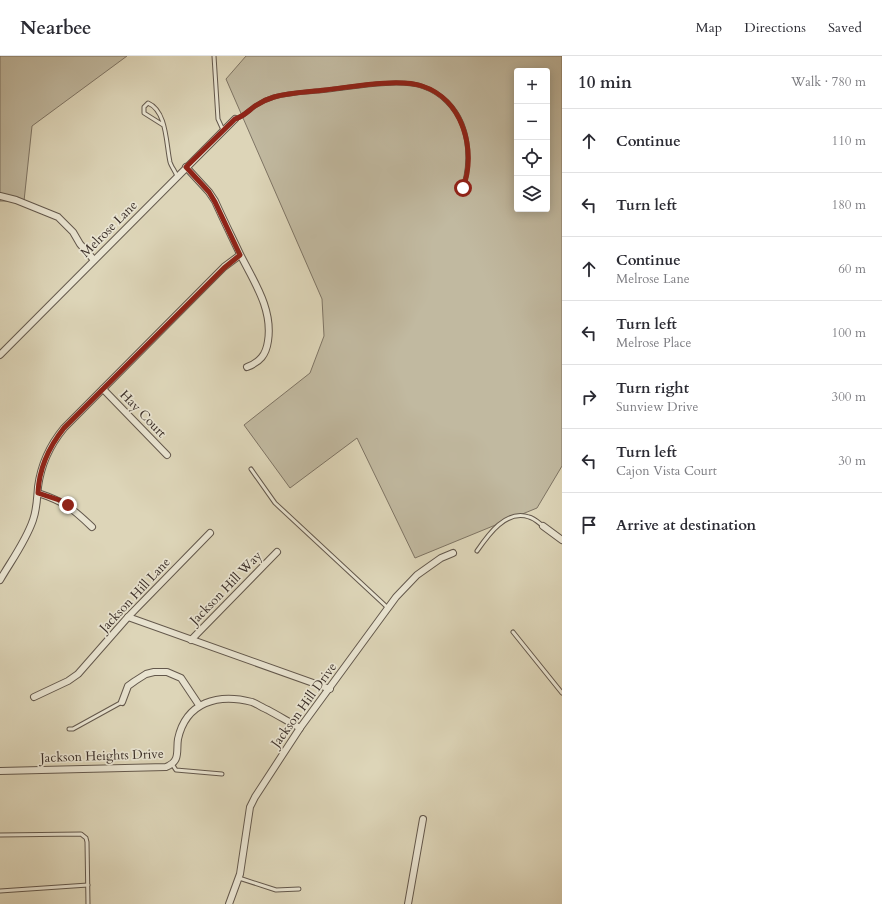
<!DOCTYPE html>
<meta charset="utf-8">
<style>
:root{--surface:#fff;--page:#f7f7f7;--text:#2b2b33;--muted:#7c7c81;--line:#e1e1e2}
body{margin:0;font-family:Cardo,serif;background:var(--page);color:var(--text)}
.controls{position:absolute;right:12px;top:12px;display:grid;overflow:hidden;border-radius:4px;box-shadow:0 2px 10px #0003}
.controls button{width:36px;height:36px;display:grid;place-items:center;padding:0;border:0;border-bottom:1px solid var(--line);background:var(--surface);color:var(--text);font:20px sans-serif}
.stop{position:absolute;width:12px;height:12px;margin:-9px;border:3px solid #8f2418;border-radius:50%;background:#fff}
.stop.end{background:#8f2418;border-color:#fff;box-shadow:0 1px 4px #0008}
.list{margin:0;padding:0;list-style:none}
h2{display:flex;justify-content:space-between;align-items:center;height:52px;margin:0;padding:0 16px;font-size:17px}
h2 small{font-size:13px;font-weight:400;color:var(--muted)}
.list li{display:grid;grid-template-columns:26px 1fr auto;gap:12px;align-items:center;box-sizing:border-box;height:64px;padding:0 16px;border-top:1px solid var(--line)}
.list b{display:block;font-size:15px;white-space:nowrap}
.list p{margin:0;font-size:13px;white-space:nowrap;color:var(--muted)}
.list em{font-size:13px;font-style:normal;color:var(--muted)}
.icon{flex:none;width:22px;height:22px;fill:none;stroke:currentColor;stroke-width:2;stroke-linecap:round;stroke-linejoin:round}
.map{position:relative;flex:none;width:562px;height:848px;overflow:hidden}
header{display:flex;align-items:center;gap:24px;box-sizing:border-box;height:56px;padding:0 20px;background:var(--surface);border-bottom:1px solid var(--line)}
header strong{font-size:19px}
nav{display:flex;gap:22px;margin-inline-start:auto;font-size:14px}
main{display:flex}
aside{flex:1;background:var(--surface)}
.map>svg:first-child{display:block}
</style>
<header>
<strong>Nearbee</strong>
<nav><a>Map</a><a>Directions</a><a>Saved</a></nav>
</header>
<main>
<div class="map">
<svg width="562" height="848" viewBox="0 0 562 848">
<rect width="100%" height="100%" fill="#ddd5b8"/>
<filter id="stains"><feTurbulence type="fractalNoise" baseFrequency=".005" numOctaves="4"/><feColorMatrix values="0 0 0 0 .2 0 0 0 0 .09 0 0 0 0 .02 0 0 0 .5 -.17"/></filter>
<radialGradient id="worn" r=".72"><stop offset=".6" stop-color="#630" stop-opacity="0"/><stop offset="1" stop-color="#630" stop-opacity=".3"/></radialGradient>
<!-- green -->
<g fill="#c1b9a0" stroke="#7e7464" fill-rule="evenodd">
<path d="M 0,0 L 127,0 L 32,70 L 24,145 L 0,145 Z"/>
<path d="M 246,0 L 562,0 L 562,410 L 537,452 L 415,502 L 357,382 L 290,432 L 244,369 L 310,317 L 324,280 L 322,243 L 226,23 ZM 517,15 L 547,15 L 547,153 L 517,153 Z"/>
</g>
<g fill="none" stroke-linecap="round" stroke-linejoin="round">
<defs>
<g id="lane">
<path d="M 214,0 L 218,63 L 223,74"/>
<path d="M 235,63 C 243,61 248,55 255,50 C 261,46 267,43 274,41 C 291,36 310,36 328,34 C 353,31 402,22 424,31 C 441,37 455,51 462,68 C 470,88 470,116 461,136"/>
<path d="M 163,69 L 144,57 L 144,51 L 148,47 C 167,55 166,88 170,106 C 171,110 175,115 177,120"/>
<path d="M 251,413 L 275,447 L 388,552"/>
<path d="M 477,495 C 488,479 506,453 529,461 C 534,462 539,467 543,470"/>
<path d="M 513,576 L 562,637"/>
<path d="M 69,673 L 73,673 L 122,646"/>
<path d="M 172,708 L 176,714 L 222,718"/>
<path d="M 0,779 L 81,778 L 86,782 L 87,786 L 88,848"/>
<path d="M 239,822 L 276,834 L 299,833"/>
<path d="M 0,835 L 88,829"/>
</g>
<g id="street">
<path d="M 186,111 L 209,136 L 215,145 C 223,163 232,181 240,198 C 254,226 273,253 268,285 C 266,299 260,306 247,311"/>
<path d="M 0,140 L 16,144 L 58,161 L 73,176 L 80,188 L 94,204"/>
<path d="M 0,299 L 235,63"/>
<path d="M 103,333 L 167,399"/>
<path d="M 38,437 C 65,446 72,452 92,471"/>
<path d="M 543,470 L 562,484"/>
<path d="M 0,524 C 11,505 26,485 33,464 C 37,453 37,442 38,431 C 41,408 50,389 64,372 L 224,211 L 240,199"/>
<path d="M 128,561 L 330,633"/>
<path d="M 191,584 L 277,496"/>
<path d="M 34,641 L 68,625 L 78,618 L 128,561 L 210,477"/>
<path d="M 122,646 L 128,630 L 135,625 L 146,618 L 154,616 L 167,616 L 181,622 L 199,649"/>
<path d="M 0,715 L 166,711 C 181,705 176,695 178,683 C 186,646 218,637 252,646 C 257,648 263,652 268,654 C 279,660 289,666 300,672"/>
<path d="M 229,848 L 240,818 L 250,751 L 255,741 L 300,672 L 396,541 L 417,519 L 441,502 L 453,497"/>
<path d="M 408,848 L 423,763"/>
</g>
</defs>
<!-- lane casing -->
<use href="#lane" stroke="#63584c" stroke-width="5"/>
<!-- street casing -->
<use href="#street" stroke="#63584c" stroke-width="8"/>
<!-- lane -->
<use href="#lane" stroke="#e9e4d1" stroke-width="3"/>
<!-- street -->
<use href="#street" stroke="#e9e4d1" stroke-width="6"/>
</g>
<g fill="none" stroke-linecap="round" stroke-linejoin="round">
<!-- route -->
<path stroke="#8f2418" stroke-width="5" d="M 68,449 L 59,444 L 38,437 C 39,412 48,392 64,372 L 224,212 L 240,199 L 215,146 L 209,136 L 186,111 L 235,63 C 243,61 248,55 255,50 C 261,46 267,43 274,41 C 290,36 309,36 325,34 C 351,31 398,22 422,30 C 463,43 477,95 463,132"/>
</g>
<g text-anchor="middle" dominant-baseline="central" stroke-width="3.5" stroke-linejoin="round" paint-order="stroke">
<!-- street labels -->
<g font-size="13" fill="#3a2e28" stroke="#e9e4d1">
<text transform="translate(109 173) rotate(-45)">Melrose Lane</text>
<text transform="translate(143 358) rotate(46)">Hay Court</text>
<text transform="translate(226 532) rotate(-46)">Jackson Hill Way</text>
<text transform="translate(135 539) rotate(-47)">Jackson Hill Lane</text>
<text transform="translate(304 649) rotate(-54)">Jackson Hill Drive</text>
<text transform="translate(102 700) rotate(-2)">Jackson Heights Drive</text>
</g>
</g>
<rect width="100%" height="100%" filter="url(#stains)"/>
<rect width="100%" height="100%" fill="url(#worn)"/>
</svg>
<div class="controls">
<button>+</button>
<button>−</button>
<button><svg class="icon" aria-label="locate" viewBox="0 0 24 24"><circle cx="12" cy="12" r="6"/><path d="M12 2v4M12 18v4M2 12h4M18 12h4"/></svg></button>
<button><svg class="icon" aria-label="layers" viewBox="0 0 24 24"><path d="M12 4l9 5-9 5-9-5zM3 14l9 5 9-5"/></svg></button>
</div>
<div class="stop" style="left:463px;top:132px"></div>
<div class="stop end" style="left:68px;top:449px"></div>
</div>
<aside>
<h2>10 min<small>Walk · 780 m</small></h2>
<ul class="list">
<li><svg class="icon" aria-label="ahead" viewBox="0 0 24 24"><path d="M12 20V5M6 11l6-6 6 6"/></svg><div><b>Continue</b></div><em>110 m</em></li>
<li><svg class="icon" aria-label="left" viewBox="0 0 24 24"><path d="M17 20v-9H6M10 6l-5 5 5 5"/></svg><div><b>Turn left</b></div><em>180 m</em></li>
<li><svg class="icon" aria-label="ahead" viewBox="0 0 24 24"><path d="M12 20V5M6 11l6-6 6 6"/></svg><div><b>Continue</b><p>Melrose Lane</p></div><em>60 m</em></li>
<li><svg class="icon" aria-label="left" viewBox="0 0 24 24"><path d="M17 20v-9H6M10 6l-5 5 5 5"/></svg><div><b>Turn left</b><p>Melrose Place</p></div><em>100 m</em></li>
<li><svg class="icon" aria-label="right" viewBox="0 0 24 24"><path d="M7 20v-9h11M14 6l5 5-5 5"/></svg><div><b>Turn right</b><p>Sunview Drive</p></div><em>300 m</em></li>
<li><svg class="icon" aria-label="left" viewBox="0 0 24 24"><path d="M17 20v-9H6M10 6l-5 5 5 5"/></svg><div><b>Turn left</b><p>Cajon Vista Court</p></div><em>30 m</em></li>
<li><svg class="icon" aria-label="arrive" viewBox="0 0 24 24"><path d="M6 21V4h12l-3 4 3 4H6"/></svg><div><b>Arrive at destination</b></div></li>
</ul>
</aside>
</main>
